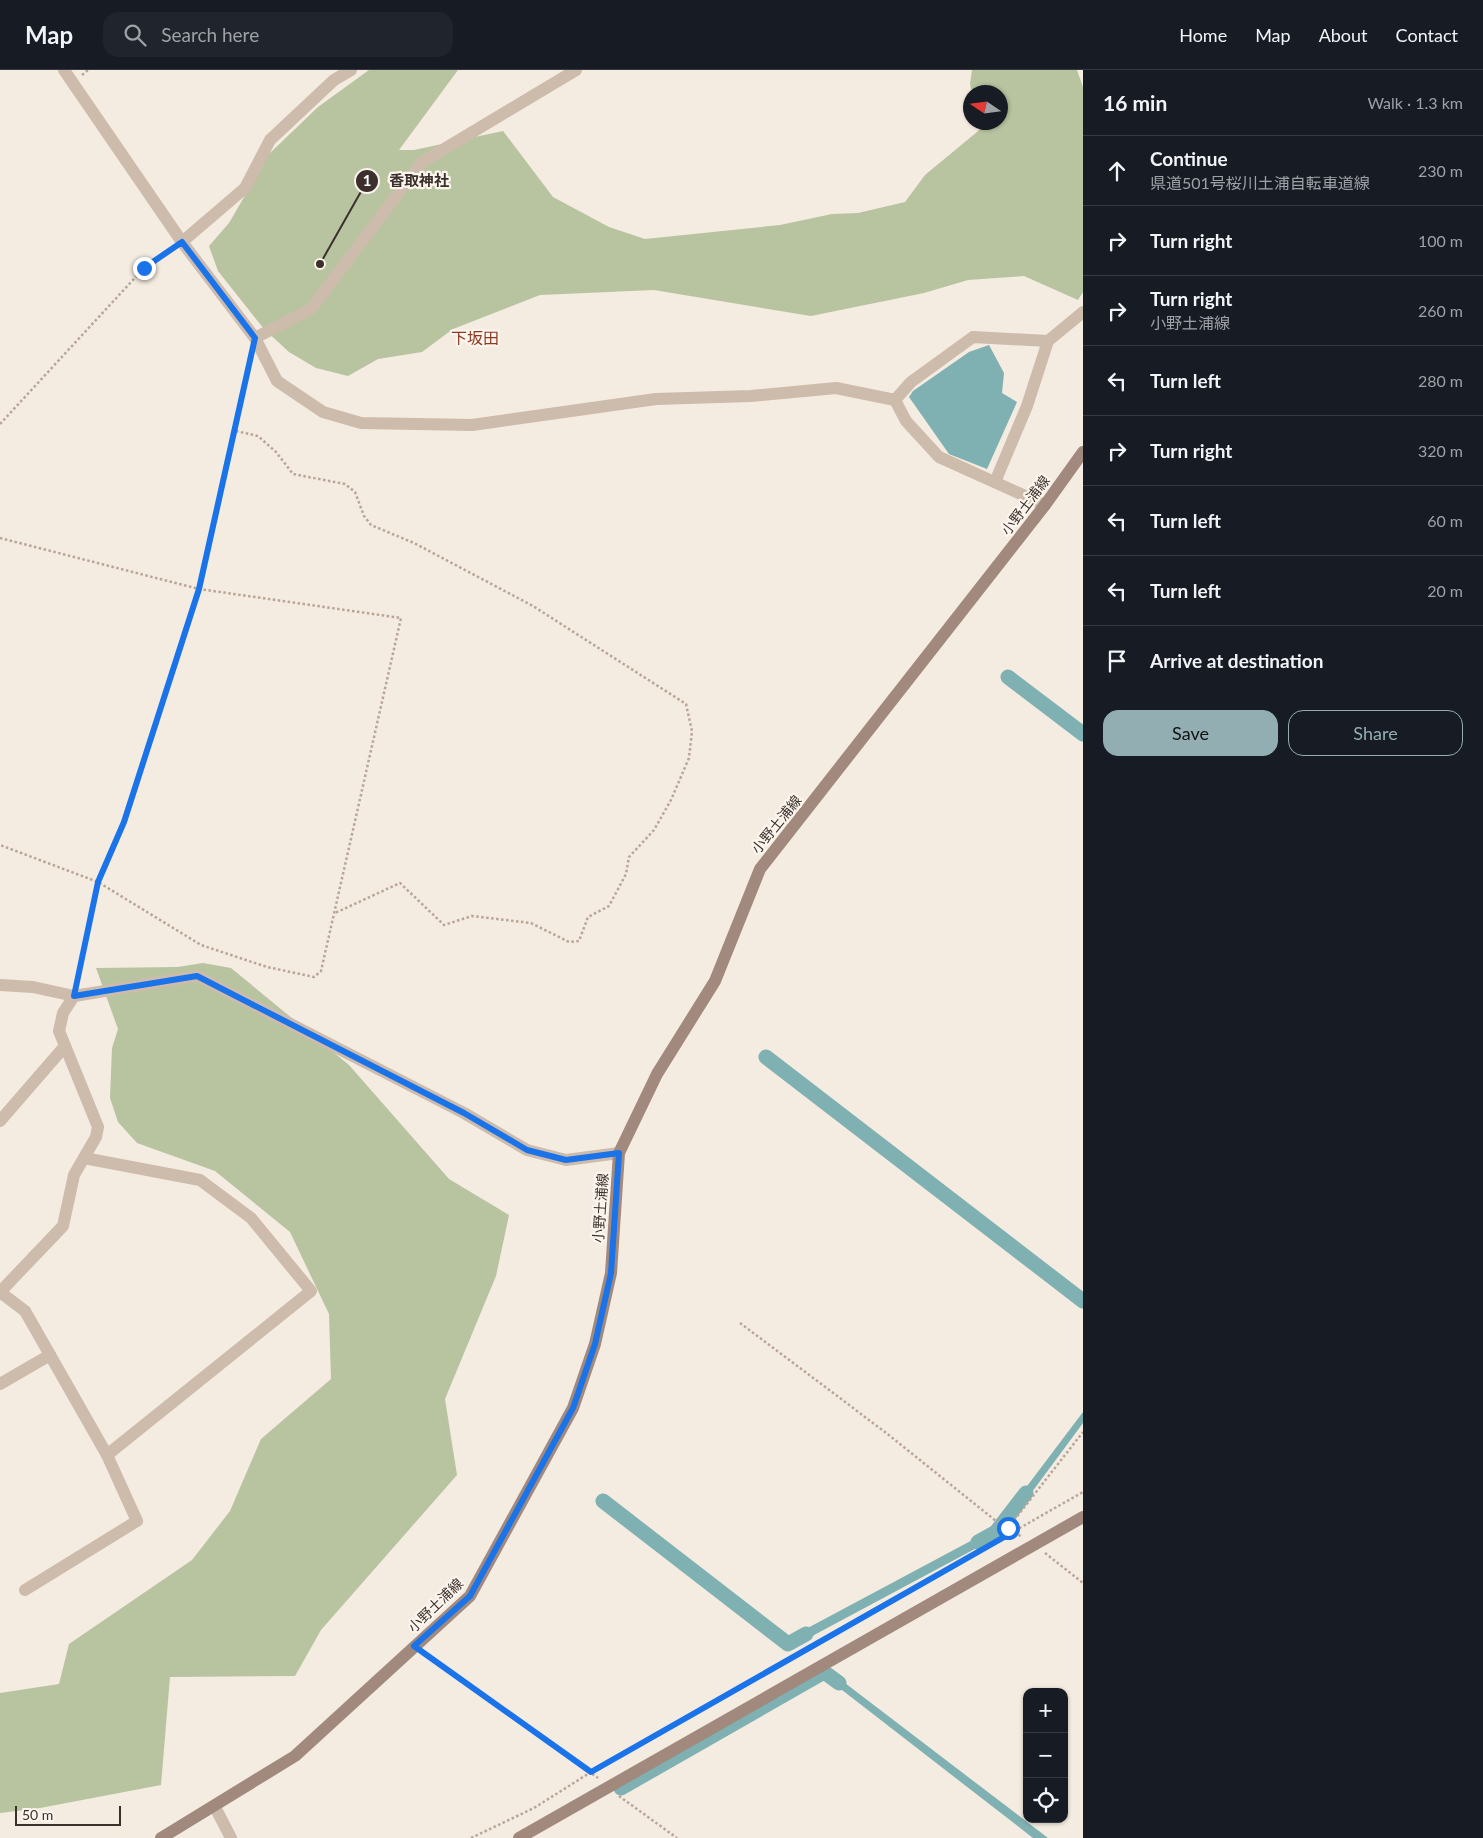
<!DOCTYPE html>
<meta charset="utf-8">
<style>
:root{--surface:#171b24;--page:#20242c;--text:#f1f3f6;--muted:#9ea1a6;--line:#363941;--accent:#92aeb2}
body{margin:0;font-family:Lato,"Noto Sans JP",sans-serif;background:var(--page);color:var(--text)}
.controls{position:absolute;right:15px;bottom:15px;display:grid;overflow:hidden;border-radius:10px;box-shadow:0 1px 4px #0004}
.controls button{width:45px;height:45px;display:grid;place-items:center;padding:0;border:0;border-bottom:1px solid var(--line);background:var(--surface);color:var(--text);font:25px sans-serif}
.compass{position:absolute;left:963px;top:15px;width:45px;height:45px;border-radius:50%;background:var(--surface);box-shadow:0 1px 4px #0004;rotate:283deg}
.scale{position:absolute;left:15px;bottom:12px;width:106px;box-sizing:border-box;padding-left:5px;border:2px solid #3b302b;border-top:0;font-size:14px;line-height:18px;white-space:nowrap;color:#3b302b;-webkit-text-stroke:4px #fbf5ee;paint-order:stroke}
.stop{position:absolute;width:15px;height:15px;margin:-11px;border:4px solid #1a73e8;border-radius:50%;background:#fff}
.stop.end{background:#1a73e8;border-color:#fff;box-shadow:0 1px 5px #0008}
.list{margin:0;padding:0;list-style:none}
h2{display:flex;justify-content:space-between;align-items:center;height:65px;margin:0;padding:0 20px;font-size:21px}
h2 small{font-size:16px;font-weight:400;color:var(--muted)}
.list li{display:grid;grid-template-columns:32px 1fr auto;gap:15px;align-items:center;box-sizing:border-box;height:70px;padding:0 20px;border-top:1px solid var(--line)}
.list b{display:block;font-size:19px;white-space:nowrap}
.list p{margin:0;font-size:16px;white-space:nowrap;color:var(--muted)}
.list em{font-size:16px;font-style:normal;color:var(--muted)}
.actions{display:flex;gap:10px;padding:15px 20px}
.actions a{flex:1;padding:11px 0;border:1px solid var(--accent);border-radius:15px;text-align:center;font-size:18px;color:var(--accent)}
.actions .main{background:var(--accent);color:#111}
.icon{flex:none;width:28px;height:28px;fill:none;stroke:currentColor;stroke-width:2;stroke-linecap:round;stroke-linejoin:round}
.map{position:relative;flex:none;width:1083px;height:1768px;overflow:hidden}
header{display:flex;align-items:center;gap:30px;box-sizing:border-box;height:70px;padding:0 25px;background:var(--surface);border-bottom:1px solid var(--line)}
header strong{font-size:24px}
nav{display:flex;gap:28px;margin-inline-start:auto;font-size:18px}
.search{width:350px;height:45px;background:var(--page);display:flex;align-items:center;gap:12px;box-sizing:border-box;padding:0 18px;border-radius:15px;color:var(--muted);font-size:19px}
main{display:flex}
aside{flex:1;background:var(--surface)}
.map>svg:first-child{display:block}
</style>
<header>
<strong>Map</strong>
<div class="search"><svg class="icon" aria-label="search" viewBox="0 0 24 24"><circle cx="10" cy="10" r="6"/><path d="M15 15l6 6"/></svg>Search here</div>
<nav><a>Home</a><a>Map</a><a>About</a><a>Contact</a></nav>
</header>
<main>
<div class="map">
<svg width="1083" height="1768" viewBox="0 0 1083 1768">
<rect width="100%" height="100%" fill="#f4ebe1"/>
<!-- green -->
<g fill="#b8c4a0">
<path d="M 369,0 L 458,0 L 399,80 L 414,80 L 503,61 L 553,127 L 609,157 L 645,169 L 780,155 L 832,144 L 858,143 L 905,132 L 925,105 L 983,57 L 982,53 L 1001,52 L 1001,22 L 972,22 L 970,14 L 972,0 L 1077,0 L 1083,17 L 1083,222 L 1078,230 L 1024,206 L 968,210 L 924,223 L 811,246 L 654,220 L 540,225 L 453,259 L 422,282 L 378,289 L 348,306 L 316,298 L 289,282 L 264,259 L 218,201 L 209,176 L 229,153 L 269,84 L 318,37 Z"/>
<path d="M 203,893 L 231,898 L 349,995 L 449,1109 L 509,1145 L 496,1206 L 445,1329 L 457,1405 L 321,1560 L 295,1606 L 170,1607 L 161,1715 L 40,1738 L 0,1743 L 0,1623 L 59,1614 L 69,1574 L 192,1490 L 230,1441 L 261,1369 L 331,1309 L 329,1244 L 290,1162 L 215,1101 L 137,1073 L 118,1052 L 110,1028 L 112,978 L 118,959 L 96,898 L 178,897 Z"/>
</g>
<!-- water -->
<g fill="#7fb0b2">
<path d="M 989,275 L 1004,303 L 1002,323 L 1017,332 L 987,399 L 949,384 L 909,327 L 913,321 L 969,282 Z"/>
<path d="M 1083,1342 L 1083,1353 L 1018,1441 L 1012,1436 Z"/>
<path d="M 993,1459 L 999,1466 L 788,1579 L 789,1568 Z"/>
<path d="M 824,1597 L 1048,1768 L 1033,1768 L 824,1606 Z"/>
</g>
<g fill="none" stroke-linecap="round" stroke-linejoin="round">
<!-- canal -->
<g stroke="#7fb0b2" stroke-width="15">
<path d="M 1008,607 L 1083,664"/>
<path d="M 766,987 L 1083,1231"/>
<path d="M 603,1431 L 788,1574 L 806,1564"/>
<path d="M 978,1472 L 996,1462 L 1026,1423"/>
<path d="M 621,1718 L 824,1602 L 839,1613"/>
</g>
<!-- path -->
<g stroke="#b9a596" stroke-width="2.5" stroke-dasharray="2.5 2.5" stroke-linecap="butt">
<path d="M 82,5 L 88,0"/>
<path d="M 0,354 L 144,198 L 172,179"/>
<path d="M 236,361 L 258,366 L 276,382 L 293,404 L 345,414 L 355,422 L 364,446 L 371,455 L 414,473 L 533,536 L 686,634 L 692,661 L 689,688 L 671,730 L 654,760 L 629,787 L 626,804 L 609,836 L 588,847 L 579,871 L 569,872 L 531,853 L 472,846 L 444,855 L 400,813 L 335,843"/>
<path d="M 0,468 L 199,519 L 401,548 L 321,901 L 314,907 L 267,897 L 201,875 L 98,812 L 0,775"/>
<path d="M 76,913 L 98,812 L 124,752 L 199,519 L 250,286"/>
<path d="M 740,1253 L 885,1362 L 996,1451 L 1022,1467"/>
<path d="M 1008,1458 L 1083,1362"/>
<path d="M 1045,1483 L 1083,1513"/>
<path d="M 426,1584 L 598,1708"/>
<path d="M 619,1726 L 677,1768"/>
<path d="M 471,1768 L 534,1738 L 591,1702 L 1083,1422"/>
</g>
<!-- street -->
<g stroke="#cdbbac" stroke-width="12">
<path d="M 64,0 L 182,172 L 255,268 L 277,311 L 323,342 L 361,353 L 472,355 L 656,329 L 751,326 L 836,318 L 895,330 L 906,351 L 939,387 L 1045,435"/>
<path d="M 182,172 L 245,118 L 270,70 L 334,10 L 351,0"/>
<path d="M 255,268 L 311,239 L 421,93 L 576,0"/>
<path d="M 895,330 L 911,312 L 973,267 L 1048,271 L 1083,242"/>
<path d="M 995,412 L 1027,336 L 1048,271"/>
<path d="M 0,915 L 33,917 L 74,926 L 197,906 L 464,1043 L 527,1080 L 566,1090 L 619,1083"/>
<path d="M 0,1051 L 65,976"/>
<path d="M 84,1088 L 200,1110 L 251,1148 L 311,1221 L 107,1385"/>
<path d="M 0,1222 L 25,1241 L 107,1385 L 137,1451 L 25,1520"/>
<path d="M 0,1222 L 63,1156 L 74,1105 L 96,1067 L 98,1057 L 59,961 L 63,943 L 74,926"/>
<path d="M 0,1314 L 50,1285"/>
<path d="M 215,1737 L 231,1768"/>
</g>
<!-- secondary -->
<g stroke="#a18a7d" stroke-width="12">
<path d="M 161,1768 L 295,1686 L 470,1526 L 573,1338 L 595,1274 L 611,1203 L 619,1083 L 657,1004 L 715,911 L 760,799 L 1045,435 L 1083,382"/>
<path d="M 519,1768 L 1083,1447"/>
</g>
</g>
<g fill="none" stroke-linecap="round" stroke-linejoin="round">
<!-- route -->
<path stroke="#1a73e8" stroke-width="6" d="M 144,198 L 182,172 L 255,268 L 199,519 L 124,752 L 98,812 L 74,926 L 197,906 L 464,1043 L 527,1080 L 566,1090 L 619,1083 L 611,1203 L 595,1274 L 573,1338 L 470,1526 L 414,1576 L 591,1702 L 1013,1462 L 1008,1458"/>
</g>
<g text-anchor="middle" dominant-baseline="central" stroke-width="4.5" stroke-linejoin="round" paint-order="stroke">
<!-- street labels -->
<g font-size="14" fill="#3b302b" stroke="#fbf5ee">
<text transform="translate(1025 435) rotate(-53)">小野土浦線</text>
<text transform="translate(776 754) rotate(-51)">小野土浦線</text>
<text transform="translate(600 1138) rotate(-86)">小野土浦線</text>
<text transform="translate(435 1535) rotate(-44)">小野土浦線</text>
</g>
<!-- quarter labels -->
<g font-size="16" fill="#8c3b22" stroke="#fbf5ee">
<text x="475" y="267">下坂田</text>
</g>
</g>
<!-- callouts -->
<path fill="none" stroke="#3b302b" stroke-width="2" d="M320 194L367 111"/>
<g fill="#3b302b" stroke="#fbf5ee" stroke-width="2">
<circle cx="320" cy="194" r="5"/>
<circle cx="367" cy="111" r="12"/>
</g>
<g font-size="15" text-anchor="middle" font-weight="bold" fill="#fff">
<text x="367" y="116">1</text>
</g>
<g font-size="15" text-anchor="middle" font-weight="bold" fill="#3b302b" stroke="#fbf5ee" stroke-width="4.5" stroke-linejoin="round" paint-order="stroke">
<text x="419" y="116">香取神社</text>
</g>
</svg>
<div class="controls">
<button>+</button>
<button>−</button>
<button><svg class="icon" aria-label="locate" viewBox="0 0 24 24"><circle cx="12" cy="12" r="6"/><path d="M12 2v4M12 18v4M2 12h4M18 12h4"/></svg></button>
</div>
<svg class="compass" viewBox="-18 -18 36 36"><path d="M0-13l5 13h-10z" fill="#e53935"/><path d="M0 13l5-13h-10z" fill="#9ea1a6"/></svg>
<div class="scale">50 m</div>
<div class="stop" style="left:1008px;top:1458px"></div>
<div class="stop end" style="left:144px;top:198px"></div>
</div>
<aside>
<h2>16 min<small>Walk · 1.3 km</small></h2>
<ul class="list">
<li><svg class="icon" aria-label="ahead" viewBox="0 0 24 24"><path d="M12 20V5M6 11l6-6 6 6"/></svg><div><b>Continue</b><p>県道501号桜川土浦自転車道線</p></div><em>230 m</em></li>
<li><svg class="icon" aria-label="right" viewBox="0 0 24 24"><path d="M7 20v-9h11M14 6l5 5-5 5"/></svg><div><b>Turn right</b></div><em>100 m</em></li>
<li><svg class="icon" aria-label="right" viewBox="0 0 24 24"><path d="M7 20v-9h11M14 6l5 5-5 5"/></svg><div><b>Turn right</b><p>小野土浦線</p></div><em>260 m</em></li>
<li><svg class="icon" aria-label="left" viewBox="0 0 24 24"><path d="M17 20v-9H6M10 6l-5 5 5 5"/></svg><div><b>Turn left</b></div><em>280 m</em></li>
<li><svg class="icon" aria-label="right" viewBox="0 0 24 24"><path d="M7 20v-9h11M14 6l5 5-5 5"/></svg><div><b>Turn right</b></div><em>320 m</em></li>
<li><svg class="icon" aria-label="left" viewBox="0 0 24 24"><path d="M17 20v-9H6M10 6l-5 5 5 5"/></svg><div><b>Turn left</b></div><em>60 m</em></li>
<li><svg class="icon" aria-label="left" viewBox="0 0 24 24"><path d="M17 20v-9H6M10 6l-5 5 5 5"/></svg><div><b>Turn left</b></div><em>20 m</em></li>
<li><svg class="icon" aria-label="arrive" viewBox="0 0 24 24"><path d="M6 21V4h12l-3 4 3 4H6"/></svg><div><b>Arrive at destination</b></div></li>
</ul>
<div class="actions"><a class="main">Save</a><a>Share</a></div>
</aside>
</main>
